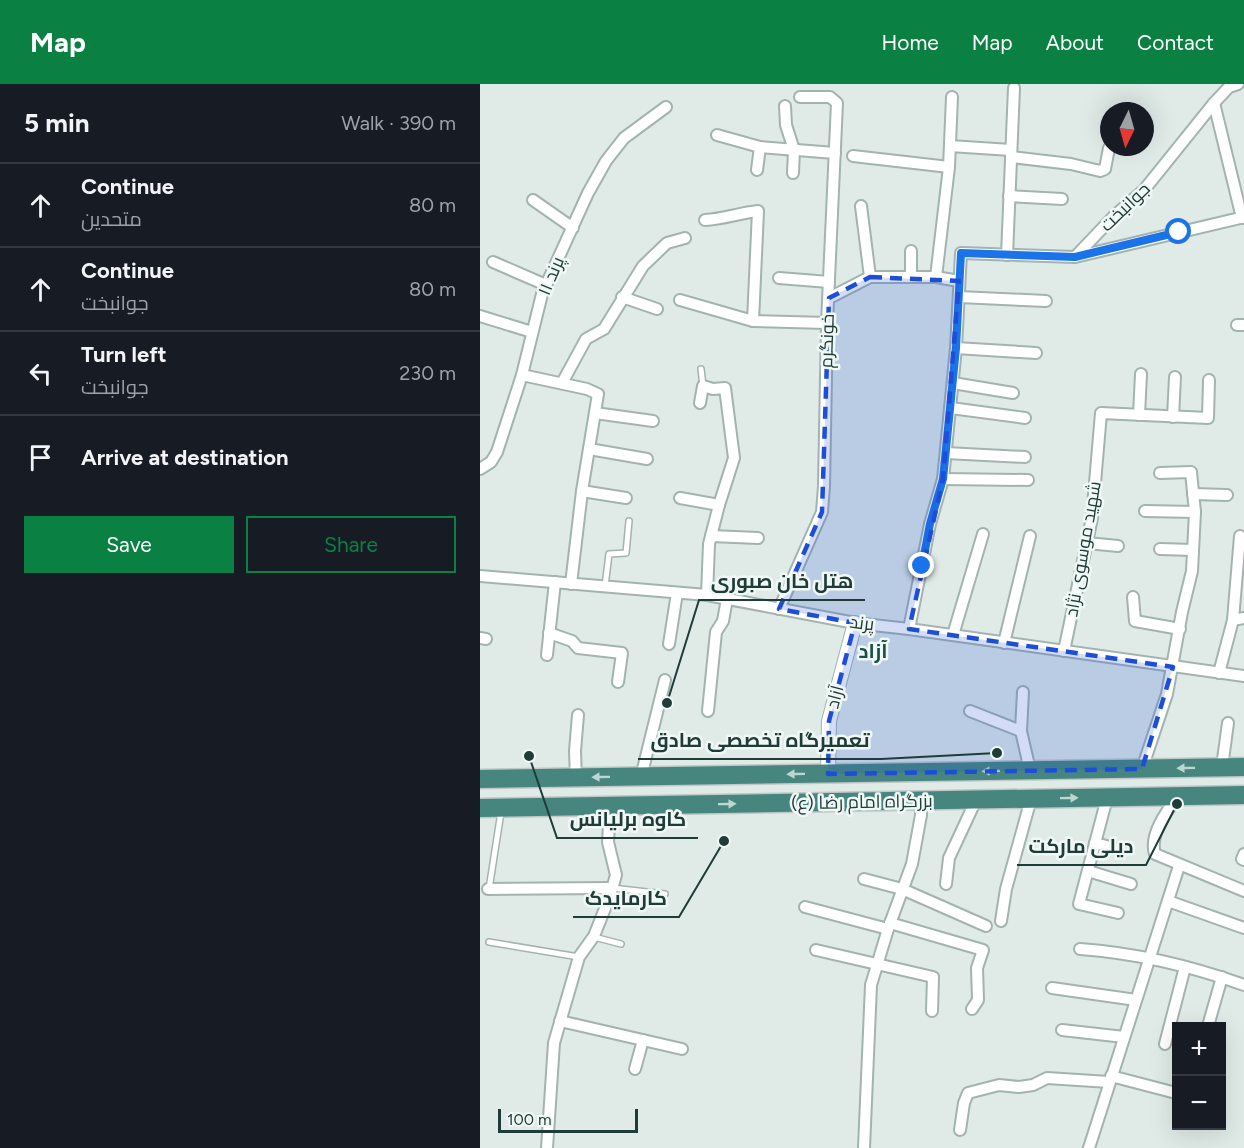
<!DOCTYPE html>
<meta charset="utf-8">
<style>
:root{--surface:#171b24;--page:#242831;--text:#f1f3f6;--muted:#9ea1a6;--line:#363941;--accent:#0b8043}
body{margin:0;font-family:Figtree,Cairo,sans-serif;background:var(--page);color:var(--text)}
.controls{position:absolute;right:18px;bottom:18px;display:grid;overflow:hidden;border-radius:0px;box-shadow:0 6px 24px #0002}
.controls button{width:54px;height:54px;display:grid;place-items:center;padding:0;border:0;border-bottom:2px solid var(--line);background:var(--surface);color:var(--text);font:30px sans-serif}
.compass{position:absolute;left:620px;top:18px;width:54px;height:54px;border-radius:50%;background:var(--surface);box-shadow:0 6px 24px #0002;rotate:185deg}
.scale{position:absolute;left:18px;bottom:15px;width:140px;box-sizing:border-box;padding-left:6px;border:3px solid #203c38;border-top:0;font-size:16px;line-height:21px;white-space:nowrap;color:#203c38;-webkit-text-stroke:4px #f0f8f5;paint-order:stroke}
.stop{position:absolute;width:18px;height:18px;margin:-14px;border:4px solid #1a73e8;border-radius:50%;background:#fff}
.stop.end{background:#1a73e8;border-color:#fff;box-shadow:0 2px 6px #0008}
.list{margin:0;padding:0;list-style:none}
h2{display:flex;justify-content:space-between;align-items:center;height:78px;margin:0;padding:0 24px;font-size:26px}
h2 small{font-size:20px;font-weight:400;color:var(--muted)}
.list li{display:grid;grid-template-columns:39px 1fr auto;gap:18px;align-items:center;box-sizing:border-box;height:84px;padding:0 24px;border-top:2px solid var(--line)}
.list b{display:block;font-size:22px;white-space:nowrap}
.list p{margin:0;font-size:20px;white-space:nowrap;color:var(--muted)}
.list em{font-size:20px;font-style:normal;color:var(--muted)}
.actions{display:flex;gap:12px;padding:18px 24px}
.actions a{flex:1;padding:14px 0;border:2px solid var(--accent);border-radius:0px;text-align:center;font-size:21px;color:var(--accent)}
.actions .main{background:var(--accent);color:#fff}
.icon{flex:none;width:33px;height:33px;fill:none;stroke:currentColor;stroke-width:2;stroke-linecap:round;stroke-linejoin:round}
.map{position:relative;flex:none;width:764px;height:1064px;overflow:hidden}
header{display:flex;align-items:center;gap:36px;box-sizing:border-box;height:84px;padding:0 30px;background:var(--accent);color:#fff}
header strong{font-size:28px}
nav{display:flex;gap:33px;margin-inline-start:auto;font-size:21px}
main{display:flex}
aside{flex:1;background:var(--surface)}
.map>svg:first-child{display:block}
</style>
<header>
<strong>Map</strong>
<nav><a>Home</a><a>Map</a><a>About</a><a>Contact</a></nav>
</header>
<main>
<aside>
<h2>5 min<small>Walk · 390 m</small></h2>
<ul class="list">
<li><svg class="icon" aria-label="ahead" viewBox="0 0 24 24"><path d="M12 20V5M6 11l6-6 6 6"/></svg><div><b>Continue</b><p>متحدین</p></div><em>80 m</em></li>
<li><svg class="icon" aria-label="ahead" viewBox="0 0 24 24"><path d="M12 20V5M6 11l6-6 6 6"/></svg><div><b>Continue</b><p>جوانبخت</p></div><em>80 m</em></li>
<li><svg class="icon" aria-label="left" viewBox="0 0 24 24"><path d="M17 20v-9H6M10 6l-5 5 5 5"/></svg><div><b>Turn left</b><p>جوانبخت</p></div><em>230 m</em></li>
<li><svg class="icon" aria-label="arrive" viewBox="0 0 24 24"><path d="M6 21V4h12l-3 4 3 4H6"/></svg><div><b>Arrive at destination</b></div></li>
</ul>
<div class="actions"><a class="main">Save</a><a>Share</a></div>
</aside>
<div class="map">
<svg width="764" height="1064" viewBox="0 0 764 1064">
<rect width="100%" height="100%" fill="#e0ebe8"/>
<g fill="none" stroke-linecap="round" stroke-linejoin="round">
<defs>
<g id="service">
<path d="M 221,285 L 223,302"/>
<path d="M 125,502 L 129,470 L 146,469 L 149,437"/>
<path d="M 132,804 L 185,810"/>
<path d="M 9,805 L 21,728"/>
<path d="M 114,853 L 141,860"/>
<path d="M 9,858 L 99,873"/>
</g>
<g id="minor">
<path d="M 734,19 L 762,134"/>
<path d="M 305,22 L 306,41 L 314,66 L 313,89"/>
<path d="M 237,51 L 280,63 L 355,69"/>
<path d="M 470,62 L 531,66"/>
<path d="M 373,72 L 469,83"/>
<path d="M 531,73 L 591,80 L 620,87 L 625,85 L 629,64"/>
<path d="M 277,86 L 280,63"/>
<path d="M 529,112 L 582,115"/>
<path d="M 53,116 L 93,144"/>
<path d="M 381,122 L 390,193"/>
<path d="M 225,136 C 244,135 259,129 278,127 L 273,237"/>
<path d="M 527,171 L 534,4"/>
<path d="M 595,173 L 634,132 L 664,106 L 734,19 L 749,3 L 758,0"/>
<path d="M 13,178 L 66,201"/>
<path d="M 431,193 L 431,167"/>
<path d="M 456,193 L 469,83 L 472,13"/>
<path d="M 299,194 L 349,198"/>
<path d="M 142,213 L 177,225"/>
<path d="M 479,213 L 566,217"/>
<path d="M 349,214 L 390,193 L 456,193 L 479,197"/>
<path d="M 200,216 L 273,237 L 347,239"/>
<path d="M 0,232 L 52,248"/>
<path d="M 757,241 L 764,241"/>
<path d="M 476,264 L 556,269"/>
<path d="M 42,291 L 107,305 L 118,310 L 102,407 L 91,500"/>
<path d="M 82,299 L 106,255 L 124,245 L 163,182 L 187,159 L 205,154"/>
<path d="M 473,299 L 533,309"/>
<path d="M 220,319 L 223,302 L 233,305 L 245,304 L 254,374 L 239,421 L 229,460 L 227,511"/>
<path d="M 471,324 L 545,334"/>
<path d="M 115,329 L 173,337"/>
<path d="M 659,331 L 661,290"/>
<path d="M 693,333 L 695,293"/>
<path d="M 109,365 L 167,375"/>
<path d="M 466,369 L 545,373"/>
<path d="M 0,385 L 11,378 L 17,368 L 42,291 L 62,210 L 108,109 L 126,77 L 144,54 L 186,23"/>
<path d="M 463,395 L 548,396"/>
<path d="M 102,407 L 146,414"/>
<path d="M 713,410 L 747,411"/>
<path d="M 200,414 L 239,421"/>
<path d="M 665,427 L 715,428"/>
<path d="M 231,452 L 278,454"/>
<path d="M 607,459 L 638,462"/>
<path d="M 680,465 L 713,466"/>
<path d="M 0,492 L 227,511 L 375,539 L 429,545 L 764,592"/>
<path d="M 653,513 L 655,537 L 700,545"/>
<path d="M 299,525 L 342,428 L 344,402 L 347,239 L 357,19 L 350,13 L 320,13"/>
<path d="M 753,536 L 760,452"/>
<path d="M 429,545 L 450,440 L 463,395 L 476,264 L 481,169 L 595,173 L 764,133"/>
<path d="M 69,549 L 92,557 L 98,564 L 142,569 L 138,598"/>
<path d="M 473,551 L 503,450"/>
<path d="M 0,554 L 6,555"/>
<path d="M 524,559 L 550,452"/>
<path d="M 189,560 L 197,509"/>
<path d="M 584,567 L 612,434 L 621,329 L 728,334 L 729,296"/>
<path d="M 67,571 L 75,498"/>
<path d="M 739,589 L 753,536 L 764,534"/>
<path d="M 543,608 L 541,647 L 550,686"/>
<path d="M 228,627 L 236,548 L 243,537 L 247,515"/>
<path d="M 490,627 L 541,647"/>
<path d="M 742,683 L 748,639"/>
<path d="M 662,685 L 687,610 L 702,528 L 712,487 L 715,428 L 711,388 L 680,389"/>
<path d="M 161,693 L 185,596"/>
<path d="M 96,694 L 95,667 L 98,631"/>
<path d="M 698,712 C 686,728 669,751 675,770 L 764,807"/>
<path d="M 627,714 L 599,820 L 638,829"/>
<path d="M 615,759 L 641,766"/>
<path d="M 764,770 L 762,775 L 764,776"/>
<path d="M 608,787 L 651,800"/>
<path d="M 384,795 L 422,805 L 506,842"/>
<path d="M 466,800 L 469,774 L 496,716"/>
<path d="M 8,805 L 132,804"/>
<path d="M 688,817 L 764,844"/>
<path d="M 325,823 L 408,845"/>
<path d="M 521,837 L 526,805 L 551,715"/>
<path d="M 410,839 L 503,866 L 497,884 L 498,916 L 492,925"/>
<path d="M 600,865 C 656,869 711,882 764,901"/>
<path d="M 336,866 L 453,893 L 452,927"/>
<path d="M 572,904 L 656,916"/>
<path d="M 80,937 L 202,965"/>
<path d="M 728,942 L 742,893"/>
<path d="M 582,946 L 644,953"/>
<path d="M 685,960 L 705,883"/>
<path d="M 155,985 L 163,956"/>
<path d="M 631,992 L 696,1009"/>
<path d="M 480,1046 L 484,1019 L 488,1009 L 519,1001 L 539,1003 L 553,1001 L 567,994 L 629,998"/>
<path d="M 67,1064 L 74,959 L 99,873 L 114,852 L 130,812 L 136,791 L 128,758 L 130,722"/>
<path d="M 384,1064 L 391,901 L 408,845 L 432,780 L 441,731 L 441,717"/>
<path d="M 609,1064 L 699,782"/>
</g>
<path id="tertiary" d="M 348,690 L 349,637 L 375,539"/>
<g id="trunk">
<path d="M 0,695 L 764,683"/>
<path d="M 0,724 L 764,711"/>
</g>
</defs>
<!-- service casing -->
<use href="#service" stroke="#a3b3b0" stroke-width="8"/>
<!-- minor casing -->
<use href="#minor" stroke="#a3b3b0" stroke-width="14"/>
<!-- tertiary casing -->
<use href="#tertiary" stroke="#a3b3b0" stroke-width="16"/>
<!-- trunk casing -->
<use href="#trunk" stroke="#c1c8c7" stroke-width="21"/>
<!-- service -->
<use href="#service" stroke="#fff" stroke-width="5"/>
<!-- minor -->
<use href="#minor" stroke="#fff" stroke-width="10"/>
<!-- tertiary -->
<use href="#tertiary" stroke="#fff" stroke-width="14"/>
<!-- trunk -->
<use href="#trunk" stroke="#47867e" stroke-width="18"/>
</g>
<!-- one-way arrows -->
<defs><path id="oneway-solid" d="M-6-.8H1V-3.2L6.5 0L1 3.2V.8H-6Z" transform="scale(1.5)"/></defs>
<g fill="#bdd6d1">
<use href="#oneway-solid" transform="translate(706 684) rotate(179)"/>
<use href="#oneway-solid" transform="translate(511 687) rotate(179)"/>
<use href="#oneway-solid" transform="translate(316 690) rotate(179)"/>
<use href="#oneway-solid" transform="translate(121 693) rotate(179)"/>
<use href="#oneway-solid" transform="translate(589 714) rotate(-1)"/>
<use href="#oneway-solid" transform="translate(247 720) rotate(-1)"/>
</g>
<g fill="none" stroke-linecap="round" stroke-linejoin="round">
<!-- route -->
<path stroke="#1a73e8" stroke-width="8" d="M 442,482 L 450,440 L 463,395 L 476,264 L 481,169 L 595,173 L 699,148"/>
</g>
<!-- marked area -->
<path fill="#1d4ed8" fill-opacity="0.2" stroke="#1d4ed8" stroke-width="4.5" stroke-dasharray="12 8" stroke-linejoin="round" d="M 390,193 L 479,197 L 463,395 L 429,545 L 693,583 L 662,685 L 348,690 L 349,637 L 375,539 L 299,525 L 342,428 L 349,214 Z"/>
<g text-anchor="middle" dominant-baseline="central" stroke-width="5" stroke-linejoin="round" paint-order="stroke">
<!-- street labels -->
<g font-size="18" fill="#203c38" stroke="#f0f8f5">
<text transform="translate(645 123) rotate(-44)">جوانبخت</text>
<text transform="translate(71 192) rotate(-67)">پرند ۱۱</text>
<text transform="translate(347 257) rotate(-88)">خونگرم</text>
<text transform="translate(603 465) rotate(-80)">شهید موسوی نژاد</text>
<text transform="translate(382 539) rotate(7)">پرند</text>
<text transform="translate(355 613) rotate(-75)">آزاد</text>
<text transform="translate(382 718) rotate(-1)">بزرگراه امام رضا (ع)</text>
</g>
<!-- neighbourhood labels -->
<g font-size="20" font-weight="bold" fill="#1c4f48" stroke="#f0f8f5">
<text x="393" y="567">آزاد</text>
</g>
</g>
<!-- callouts -->
<path fill="none" stroke="#203c38" stroke-width="2" d="M187 619L219 516H385M517 669L401 675H158M49 672L77 754H218M697 720L666 781H537M244 757L199 833H93"/>
<g fill="#203c38" stroke="#f0f8f5" stroke-width="2">
<circle cx="187" cy="619" r="6"/>
<circle cx="517" cy="669" r="6"/>
<circle cx="49" cy="672" r="6"/>
<circle cx="697" cy="720" r="6"/>
<circle cx="244" cy="757" r="6"/>
</g>
<g font-size="20" text-anchor="middle" font-weight="bold" fill="#203c38" stroke="#f0f8f5" stroke-width="5" stroke-linejoin="round" paint-order="stroke">
<text x="302" y="504">هتل خان صبوری</text>
<text x="280" y="663">تعمیرگاه تخصصی صادق</text>
<text x="148" y="742">کاوه برلیانس</text>
<text x="601" y="769">دیلی مارکت</text>
<text x="146" y="821">کارمایدک</text>
</g>
</svg>
<div class="controls">
<button>+</button>
<button>−</button>
</div>
<svg class="compass" viewBox="-18 -18 36 36"><path d="M0-13l5 13h-10z" fill="#e53935"/><path d="M0 13l5-13h-10z" fill="#9ea1a6"/></svg>
<div class="scale">100 m</div>
<div class="stop" style="left:699px;top:148px"></div>
<div class="stop end" style="left:442px;top:482px"></div>
</div>
</main>
